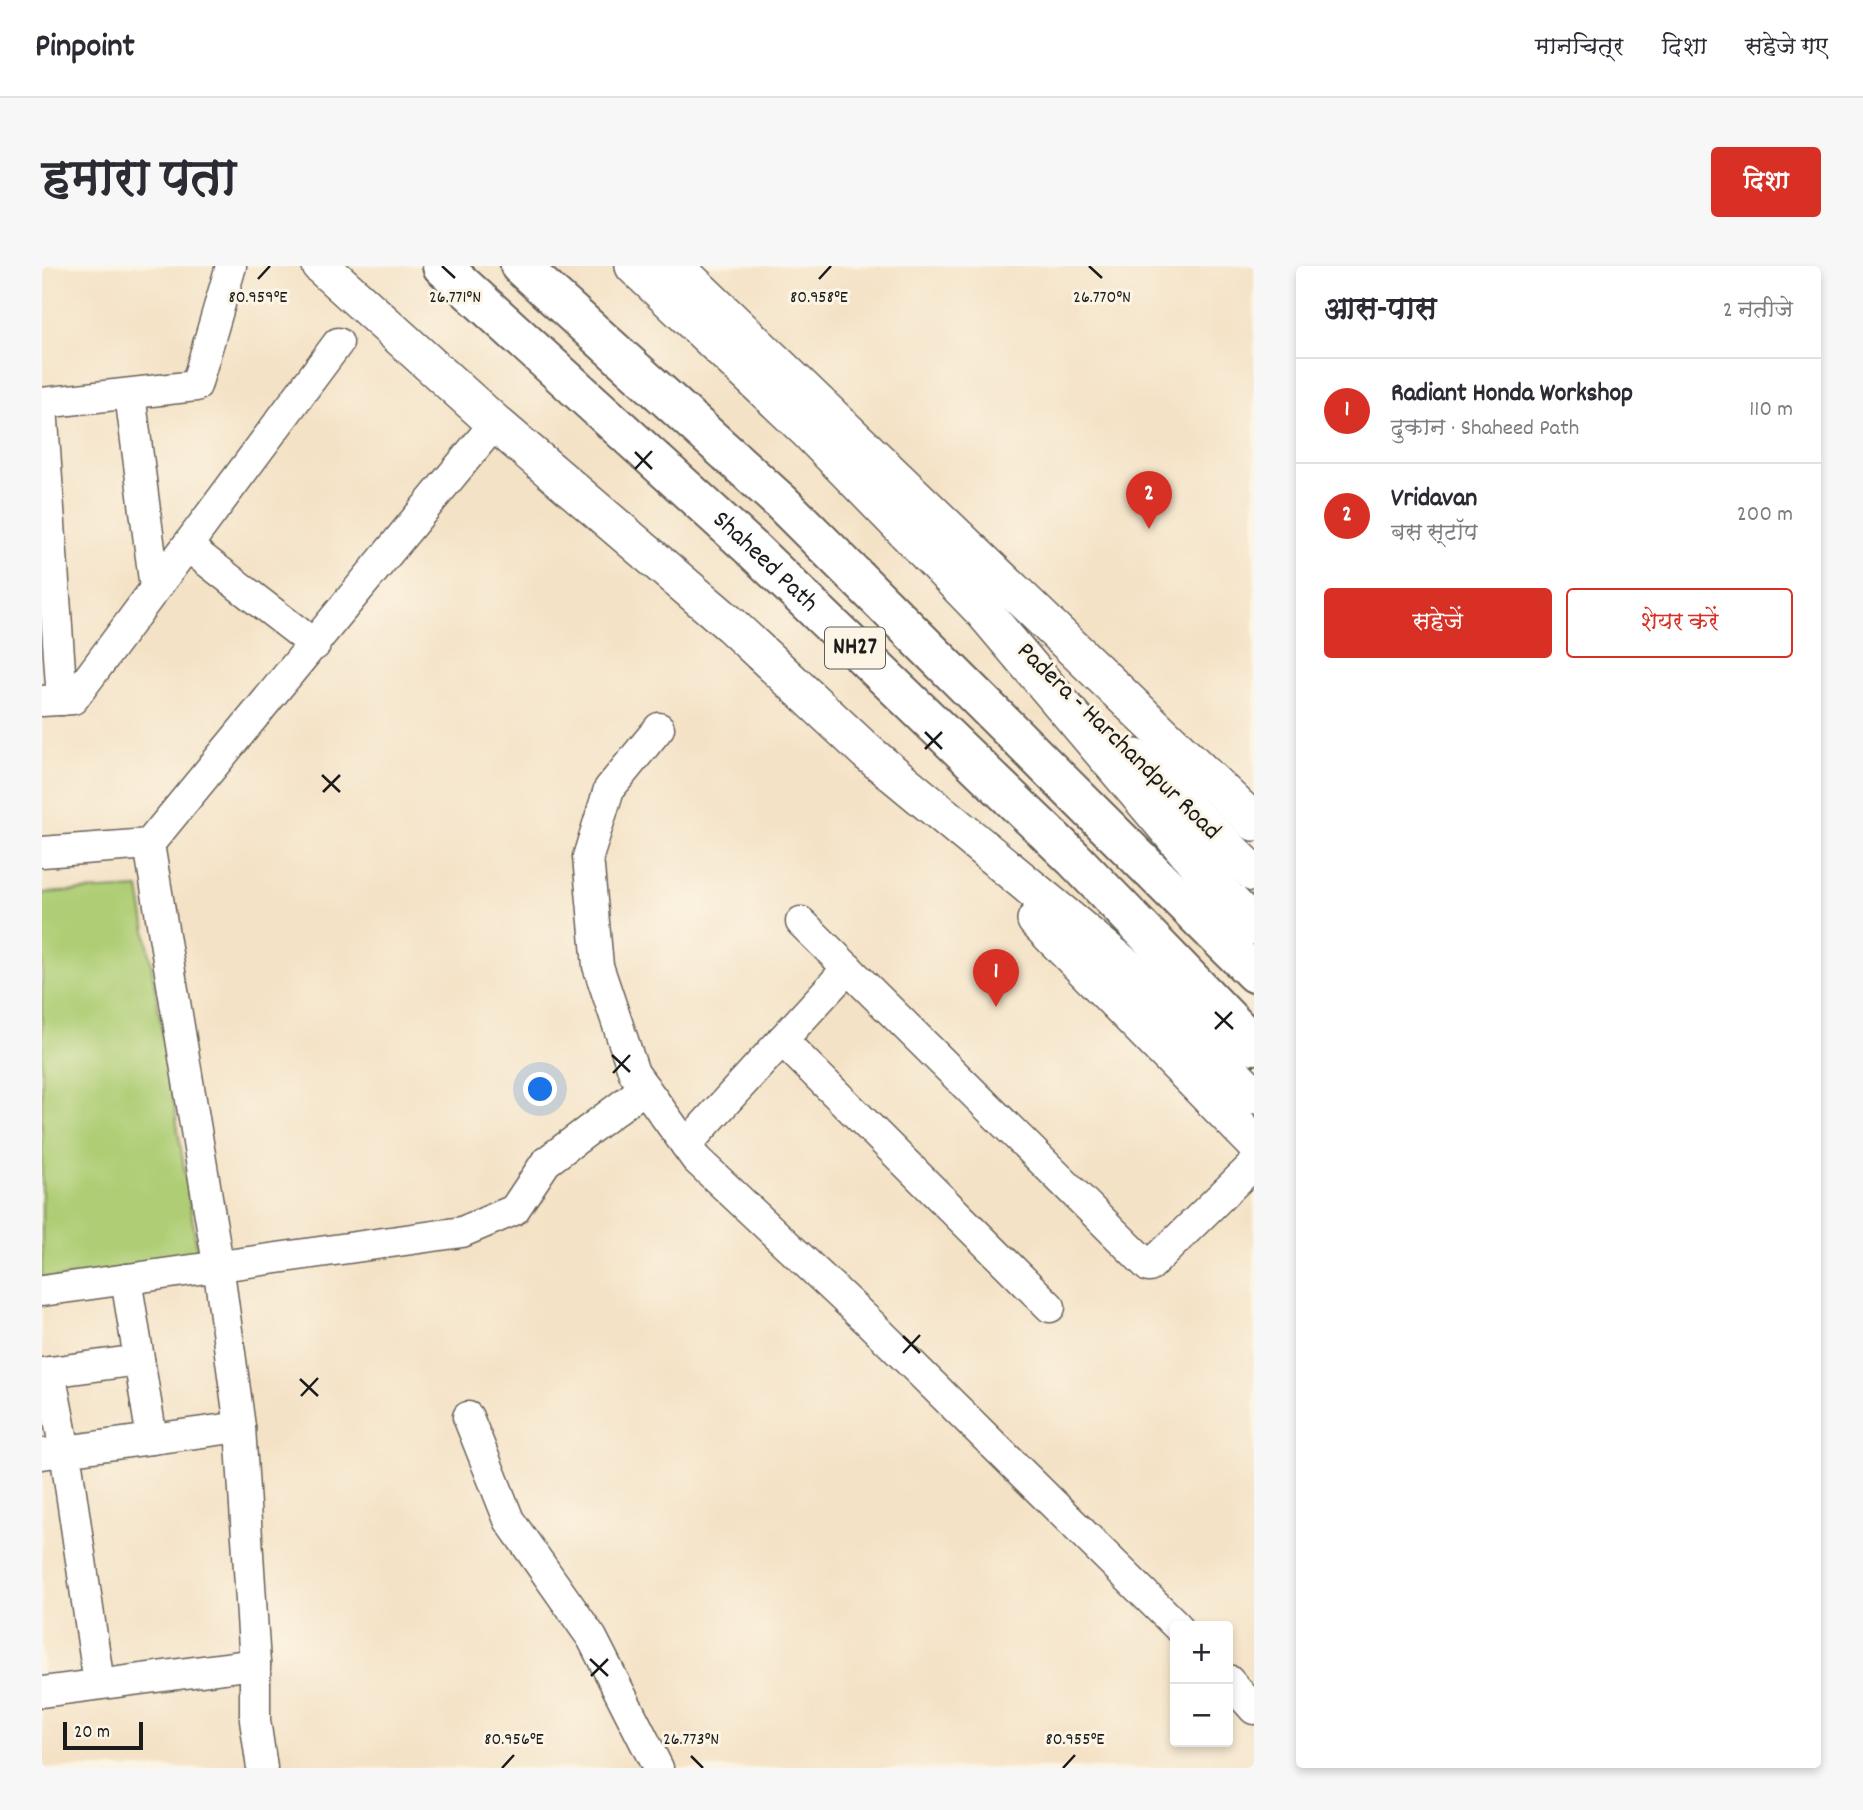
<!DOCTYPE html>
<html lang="hi">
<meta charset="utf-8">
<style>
:root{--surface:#fff;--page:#f7f7f7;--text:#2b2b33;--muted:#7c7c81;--line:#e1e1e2;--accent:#d93025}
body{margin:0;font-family:Dekko,"Playpen Sans Deva",sans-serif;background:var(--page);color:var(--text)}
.controls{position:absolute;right:21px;bottom:21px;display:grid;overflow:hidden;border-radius:7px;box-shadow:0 4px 10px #0003}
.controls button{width:63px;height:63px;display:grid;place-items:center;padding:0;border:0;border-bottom:2px solid var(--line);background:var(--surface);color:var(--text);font:35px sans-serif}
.scale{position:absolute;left:21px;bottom:18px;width:80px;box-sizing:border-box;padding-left:7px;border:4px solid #1c1c1c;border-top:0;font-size:19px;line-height:24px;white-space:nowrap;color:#1c1c1c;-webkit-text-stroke:5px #fcf5e5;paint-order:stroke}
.you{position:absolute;left:499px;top:824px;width:24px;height:24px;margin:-18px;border:5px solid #fff;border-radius:50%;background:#1a73e8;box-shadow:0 0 0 10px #1a73e833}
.badge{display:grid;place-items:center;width:46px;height:46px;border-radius:50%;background:var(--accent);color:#fff;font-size:23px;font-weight:700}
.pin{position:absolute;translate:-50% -58px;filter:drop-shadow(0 2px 4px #0008)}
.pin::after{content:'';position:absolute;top:37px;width:24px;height:21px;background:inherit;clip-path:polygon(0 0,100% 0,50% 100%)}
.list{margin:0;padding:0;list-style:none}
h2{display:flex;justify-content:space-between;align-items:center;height:91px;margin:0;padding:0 28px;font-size:30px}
h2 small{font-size:23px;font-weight:400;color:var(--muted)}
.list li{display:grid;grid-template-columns:46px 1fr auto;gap:21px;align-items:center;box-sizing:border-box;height:105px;padding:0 28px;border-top:2px solid var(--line)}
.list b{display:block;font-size:26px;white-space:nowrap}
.list p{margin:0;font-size:23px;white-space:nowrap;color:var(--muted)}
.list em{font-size:23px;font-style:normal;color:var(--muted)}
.actions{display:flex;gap:14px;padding:21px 28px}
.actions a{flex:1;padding:16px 0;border:2px solid var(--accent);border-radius:7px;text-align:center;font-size:24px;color:var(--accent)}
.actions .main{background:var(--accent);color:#fff}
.map{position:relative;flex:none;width:1212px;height:1502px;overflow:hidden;border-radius:7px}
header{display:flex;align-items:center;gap:42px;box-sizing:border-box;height:98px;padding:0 35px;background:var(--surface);border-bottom:2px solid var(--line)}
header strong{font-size:33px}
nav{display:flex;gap:38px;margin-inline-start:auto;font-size:24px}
.intro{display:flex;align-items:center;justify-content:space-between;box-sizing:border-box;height:168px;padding:0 42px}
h1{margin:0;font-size:49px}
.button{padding:18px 32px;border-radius:7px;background:var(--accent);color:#fff;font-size:24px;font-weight:700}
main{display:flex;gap:42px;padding:0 42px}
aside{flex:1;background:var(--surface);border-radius:7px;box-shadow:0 4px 10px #0003}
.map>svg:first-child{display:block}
</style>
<header>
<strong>Pinpoint</strong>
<nav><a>मानचित्र</a><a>दिशा</a><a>सहेजे गए</a></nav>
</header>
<div class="intro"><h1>हमारा पता</h1><a class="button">दिशा</a></div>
<main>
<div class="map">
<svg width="1212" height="1502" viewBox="0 0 1212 1502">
<rect width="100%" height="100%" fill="#fcf5e5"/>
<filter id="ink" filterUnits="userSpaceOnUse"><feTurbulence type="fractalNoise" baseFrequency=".0143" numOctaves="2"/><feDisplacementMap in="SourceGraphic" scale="14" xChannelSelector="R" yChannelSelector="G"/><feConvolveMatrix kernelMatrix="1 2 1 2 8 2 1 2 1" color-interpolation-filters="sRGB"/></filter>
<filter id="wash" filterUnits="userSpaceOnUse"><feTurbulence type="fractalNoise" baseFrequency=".00686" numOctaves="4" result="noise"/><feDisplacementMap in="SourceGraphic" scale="28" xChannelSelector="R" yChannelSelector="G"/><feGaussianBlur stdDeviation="1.57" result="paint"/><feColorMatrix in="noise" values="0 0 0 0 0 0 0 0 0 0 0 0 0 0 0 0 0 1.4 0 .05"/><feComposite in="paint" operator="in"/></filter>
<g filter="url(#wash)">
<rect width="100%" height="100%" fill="#f4e2c6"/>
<!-- green -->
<path fill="#aecd75" stroke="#657448" stroke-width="2" d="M 97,622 L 157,994 L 0,1014 L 0,627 Z"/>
</g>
<g filter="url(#ink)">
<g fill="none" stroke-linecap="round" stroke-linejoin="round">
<defs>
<g id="minor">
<path d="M 88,128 L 113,322"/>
<path d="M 0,137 L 154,120 L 189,0"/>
<path d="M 0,140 L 20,434"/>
<path d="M 145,280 L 273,379"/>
<path d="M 0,435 L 31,433 L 296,77"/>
<path d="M 617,462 L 567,523 L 546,591 L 556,700 L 592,807 L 654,893 L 828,1057 L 1135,1360"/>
<path d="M 107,578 L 176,998 L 198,1161 L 213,1398 L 213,1454 L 220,1502"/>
<path d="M 0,586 L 107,578 L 453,157"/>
<path d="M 759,656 L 1107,1001 L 1212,898"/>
<path d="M 740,774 L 1008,1041"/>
<path d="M 644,879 L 806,702"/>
<path d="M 84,1013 L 110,1173"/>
<path d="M 0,1025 L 420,966 L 472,944 L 504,896 L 603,822"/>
<path d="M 8,1106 L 23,1185 L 57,1418"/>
<path d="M 0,1107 L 97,1094"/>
<path d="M 426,1151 L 467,1254 L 550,1372 L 616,1502"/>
<path d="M 0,1188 L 198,1161"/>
<path d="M 1186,1414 L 1212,1443"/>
<path d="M 0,1426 L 213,1398"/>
</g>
<g id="tertiary">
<path d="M 279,0 L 453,157 L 689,359 L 825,486 L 1092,707 L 1212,829"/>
<path d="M 592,0 L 766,165 L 941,345 L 1179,626 L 1212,660"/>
<path d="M 633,0 L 1212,556"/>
<path d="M 1093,492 L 1212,607"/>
<path d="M 994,654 L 1212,876"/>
</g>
<g id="trunk">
<path id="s1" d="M 400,0 L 709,282 L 1031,592 L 1212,779"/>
<path d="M 478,0 L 739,236 L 1212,707"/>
</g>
</defs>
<!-- minor casing -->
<use href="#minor" stroke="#686158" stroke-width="33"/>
<!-- tertiary casing -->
<use href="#tertiary" stroke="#686158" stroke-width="40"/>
<!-- trunk casing -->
<use href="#trunk" stroke="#686158" stroke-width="42"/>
<!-- minor -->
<use href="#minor" stroke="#fff" stroke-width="30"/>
<!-- tertiary -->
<use href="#tertiary" stroke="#fff" stroke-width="37"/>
<!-- trunk -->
<use href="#trunk" stroke="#fff" stroke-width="38"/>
</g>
</g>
<!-- ticks -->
<path fill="none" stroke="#1c1c1c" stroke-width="2.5" d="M 400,0 L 413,12M 1047,0 L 1060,12M 216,13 L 228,0M 777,13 L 789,0M 593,186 L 610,203M 593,203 L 610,185M 883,466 L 900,483M 883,483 L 900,466M 280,509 L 298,526M 281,526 L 298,509M 1173,746 L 1191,763M 1173,763 L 1190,746M 570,789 L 588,806M 571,807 L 588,789M 861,1070 L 878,1087M 861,1087 L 878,1069M 258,1113 L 276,1130M 259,1130 L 276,1112M 548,1393 L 566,1410M 549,1410 L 566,1393M 649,1490 L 661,1502M 460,1502 L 472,1489M 1021,1502 L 1033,1489"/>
<g text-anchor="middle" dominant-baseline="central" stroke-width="6" stroke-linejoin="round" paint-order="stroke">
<!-- shield labels -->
<rect fill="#fcf5e5" stroke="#5f5d58" stroke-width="2" x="783" y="361.5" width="60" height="41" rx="5"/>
<g font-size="24" font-weight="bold" fill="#1c1c1c">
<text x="813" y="382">NH27</text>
</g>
<!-- street labels -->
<g font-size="26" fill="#1c1c1c" stroke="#fcf5e5">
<text stroke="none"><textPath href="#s1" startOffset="438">Shaheed Path</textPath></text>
<text transform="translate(1076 476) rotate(44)">Padera - Harchandpur Road</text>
</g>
</g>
<g font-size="18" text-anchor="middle" fill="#1c1c1c" stroke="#fcf5e5" stroke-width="6" stroke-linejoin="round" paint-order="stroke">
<text x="413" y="36">26.771°N</text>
<text x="1060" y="36">26.770°N</text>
<text x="216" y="36">80.959°E</text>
<text x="777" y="36">80.958°E</text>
<text x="472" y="1478">80.956°E</text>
<text x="1033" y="1478">80.955°E</text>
<text x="649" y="1478">26.773°N</text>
</g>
</svg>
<div class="controls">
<button>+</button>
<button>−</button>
</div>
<div class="scale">20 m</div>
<div class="you"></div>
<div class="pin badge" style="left:954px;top:741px">1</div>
<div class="pin badge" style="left:1107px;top:263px">2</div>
</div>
<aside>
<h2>आस-पास<small>2 नतीजे</small></h2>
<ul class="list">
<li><span class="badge">1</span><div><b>Radiant Honda Workshop</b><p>दुकान · Shaheed Path</p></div><em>110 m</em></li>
<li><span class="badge">2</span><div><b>Vridavan</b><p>बस स्टॉप</p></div><em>200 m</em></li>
</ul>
<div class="actions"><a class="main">सहेजें</a><a>शेयर करें</a></div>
</aside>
</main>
